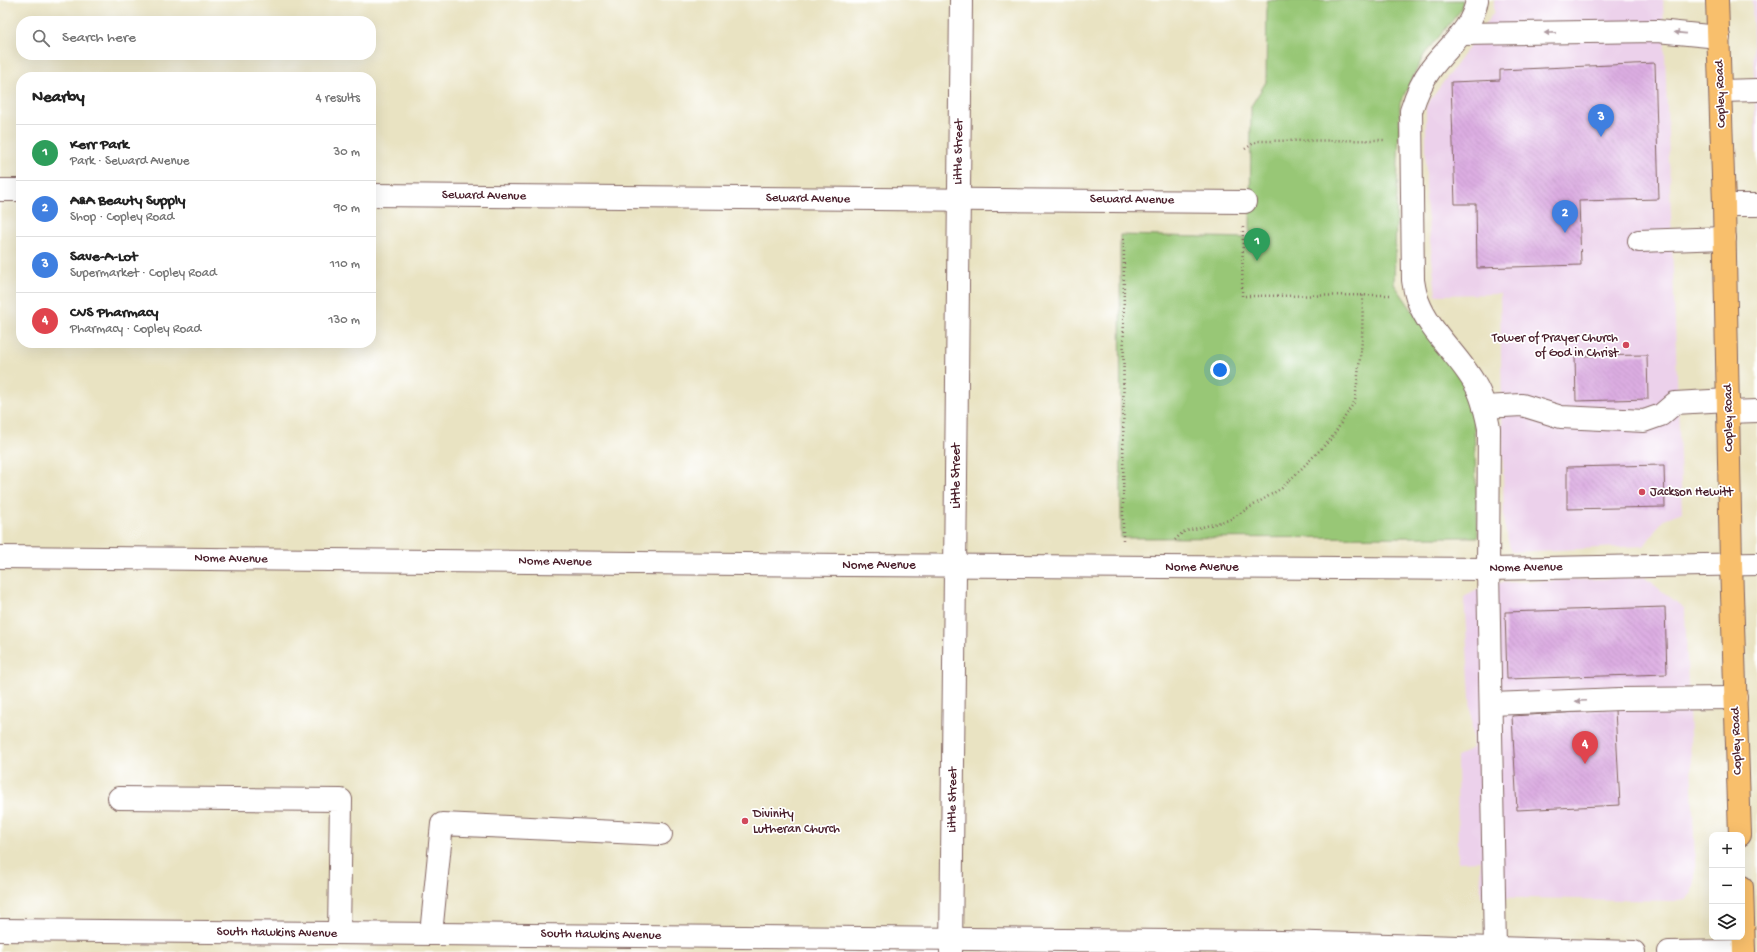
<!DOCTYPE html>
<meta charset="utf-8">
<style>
:root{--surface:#fff;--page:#f2f2f2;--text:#222;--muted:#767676;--line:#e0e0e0;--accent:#d1495b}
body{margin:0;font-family:"Gochi Hand",sans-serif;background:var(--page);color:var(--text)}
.controls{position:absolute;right:12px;bottom:12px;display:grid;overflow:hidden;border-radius:8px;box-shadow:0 4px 16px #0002}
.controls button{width:36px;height:36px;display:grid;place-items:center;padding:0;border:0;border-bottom:1px solid var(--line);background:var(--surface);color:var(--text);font:20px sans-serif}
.you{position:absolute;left:1220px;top:370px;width:14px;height:14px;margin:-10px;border:3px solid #fff;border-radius:50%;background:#1a73e8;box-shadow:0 0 0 6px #1a73e833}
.badge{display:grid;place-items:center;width:26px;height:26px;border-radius:50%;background:var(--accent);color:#fff;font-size:13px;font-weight:700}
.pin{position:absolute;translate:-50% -33px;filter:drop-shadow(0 1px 2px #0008)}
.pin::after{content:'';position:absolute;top:21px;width:14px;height:12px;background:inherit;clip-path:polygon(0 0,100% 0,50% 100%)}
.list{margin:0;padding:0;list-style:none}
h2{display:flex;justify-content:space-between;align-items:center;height:52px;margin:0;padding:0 16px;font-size:17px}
h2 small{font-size:13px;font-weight:400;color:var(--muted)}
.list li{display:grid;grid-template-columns:26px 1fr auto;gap:12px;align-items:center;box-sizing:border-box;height:56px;padding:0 16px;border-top:1px solid var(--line)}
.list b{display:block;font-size:15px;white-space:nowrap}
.list p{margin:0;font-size:13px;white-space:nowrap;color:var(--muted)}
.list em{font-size:13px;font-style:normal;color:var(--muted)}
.icon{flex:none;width:22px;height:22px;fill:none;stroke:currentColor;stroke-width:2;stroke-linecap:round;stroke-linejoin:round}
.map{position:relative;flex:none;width:1757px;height:952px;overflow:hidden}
.search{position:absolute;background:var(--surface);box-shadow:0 4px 16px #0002;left:16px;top:16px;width:360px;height:44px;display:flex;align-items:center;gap:10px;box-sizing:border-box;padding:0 14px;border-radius:16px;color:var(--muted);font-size:15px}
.panel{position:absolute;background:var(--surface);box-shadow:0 4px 16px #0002;left:16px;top:72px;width:360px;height:276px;border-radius:16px}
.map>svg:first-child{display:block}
</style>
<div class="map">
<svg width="1757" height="952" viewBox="0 0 1757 952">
<defs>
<pattern id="building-back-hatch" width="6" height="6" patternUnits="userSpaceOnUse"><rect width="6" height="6" fill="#dcade2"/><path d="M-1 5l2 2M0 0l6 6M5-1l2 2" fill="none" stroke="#be94c2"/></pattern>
</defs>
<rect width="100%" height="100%" fill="#fff"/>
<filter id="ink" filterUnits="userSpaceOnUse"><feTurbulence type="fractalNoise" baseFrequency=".025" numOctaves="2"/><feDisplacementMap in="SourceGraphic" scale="8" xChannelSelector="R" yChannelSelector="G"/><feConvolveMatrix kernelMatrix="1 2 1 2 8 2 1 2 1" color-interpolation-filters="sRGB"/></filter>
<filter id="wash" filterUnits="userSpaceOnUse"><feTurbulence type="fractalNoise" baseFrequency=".012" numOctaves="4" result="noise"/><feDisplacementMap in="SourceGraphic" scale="16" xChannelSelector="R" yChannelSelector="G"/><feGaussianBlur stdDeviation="0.9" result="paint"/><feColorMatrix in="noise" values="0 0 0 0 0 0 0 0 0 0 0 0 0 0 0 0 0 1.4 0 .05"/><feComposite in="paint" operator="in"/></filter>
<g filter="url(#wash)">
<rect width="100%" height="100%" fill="#e9e3c2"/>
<!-- built -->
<g fill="#ecd1eb">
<path d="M 1494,0 L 1663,0 L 1682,512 L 1664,519 L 1644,546 L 1511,552 L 1504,525 L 1500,294 L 1436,295 L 1426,202 L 1426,106 L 1494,12 Z"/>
<path d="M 1752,0 L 1757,0 L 1757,154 L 1756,153 Z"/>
<path d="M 1644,577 L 1685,609 L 1695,862 L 1695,882 L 1692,893 L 1686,899 L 1674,901 L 1481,897 L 1480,861 L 1458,862 L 1457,757 L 1473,747 L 1464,597 L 1491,583 Z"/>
</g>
<!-- park -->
<path fill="#98c776" stroke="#717350" d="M 1267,0 L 1463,0 L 1461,10 L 1424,55 L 1400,103 L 1394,284 L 1473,397 L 1478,537 L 1121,538 L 1120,235 L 1250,238 L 1251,106 L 1266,82 Z"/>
<g id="blocks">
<!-- building -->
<g fill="url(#building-back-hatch)">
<path d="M 1655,63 L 1659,199 L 1579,201 L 1581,265 L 1477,268 L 1476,204 L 1455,204 L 1451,82 L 1500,80 L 1500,70 Z"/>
<path d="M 1647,355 L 1648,399 L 1576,401 L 1575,356 Z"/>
<path d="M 1664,465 L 1665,507 L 1567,509 L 1567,467 Z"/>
<path d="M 1665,607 L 1667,674 L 1507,679 L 1505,612 Z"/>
<path d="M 1615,710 L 1620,805 L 1517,810 L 1512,716 Z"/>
</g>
</g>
</g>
<g filter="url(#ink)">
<use href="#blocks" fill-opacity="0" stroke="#826460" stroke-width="1"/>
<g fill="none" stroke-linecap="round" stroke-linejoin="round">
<defs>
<g id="minor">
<path d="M 1477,0 C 1472,30 1448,46 1431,69 C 1421,82 1416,95 1411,111 L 1413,280 C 1414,286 1415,294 1418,301 C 1430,333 1459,355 1475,384 C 1483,397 1486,414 1489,428 L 1488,569 L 1495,948"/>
<path d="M 1461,34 L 1657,31 L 1719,37"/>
<path d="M 1721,91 L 1757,90"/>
<path d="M 0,190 L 21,190"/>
<path d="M 371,195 L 1245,202"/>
<path d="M 1724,205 L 1757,205"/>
<path d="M 1639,241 L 1725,238"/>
<path d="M 1484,407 L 1522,405 L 1561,417 L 1644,421 L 1661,415 L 1675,403 L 1728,400"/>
<path d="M 1728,412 L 1757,411"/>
<path d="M 0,557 L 849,565 L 1488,569 L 1757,564"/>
<path d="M 1491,704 L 1620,699 L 1736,698"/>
<path d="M 119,798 L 341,800 L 339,933"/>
<path d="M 0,930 L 1281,942 L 1634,952"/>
<path d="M 431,934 L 442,824 L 661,834"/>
<path d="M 951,952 L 961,0"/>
<path d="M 1669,952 L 1744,951"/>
</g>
<g id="major">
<path d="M 1717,0 L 1724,205 L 1731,564 L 1740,835"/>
<path d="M 1742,887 L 1744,952"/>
</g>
</defs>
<!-- minor casing -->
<use href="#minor" stroke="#826460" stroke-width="24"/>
<!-- major casing -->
<use href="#major" stroke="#826460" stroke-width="24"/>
<!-- path -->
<g stroke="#826460" stroke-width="2.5" stroke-dasharray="1 3" stroke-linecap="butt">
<path d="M 1245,149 L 1257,141 L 1384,140"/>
<path d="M 1243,227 L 1242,296 L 1390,295"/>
<path d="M 1123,540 L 1124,237"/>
<path d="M 1175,540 L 1183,532 L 1229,520 L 1282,488 L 1331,439 L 1355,401 L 1362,341 L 1363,295"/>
</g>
<!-- minor -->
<use href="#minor" stroke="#fff" stroke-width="22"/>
<!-- major -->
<use href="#major" stroke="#f8bf6c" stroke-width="22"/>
</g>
<!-- one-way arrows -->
<defs><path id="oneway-solid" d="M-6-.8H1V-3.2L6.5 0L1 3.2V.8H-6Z"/></defs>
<g fill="#ae9aa0">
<use href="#oneway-solid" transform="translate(1550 33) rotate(179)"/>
<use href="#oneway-solid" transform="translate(1680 33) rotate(-174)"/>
<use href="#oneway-solid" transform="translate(1581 701) rotate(178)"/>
</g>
</g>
<!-- markers -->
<g fill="#d1495b" stroke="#fff" stroke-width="1.5">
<circle cx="1626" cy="345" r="4"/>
<circle cx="1642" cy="492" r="4"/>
<circle cx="745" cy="821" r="4"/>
</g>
<g text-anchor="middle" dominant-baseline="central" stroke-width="3.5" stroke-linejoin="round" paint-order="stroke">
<!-- street labels -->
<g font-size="13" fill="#4a1f2b" stroke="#fff">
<text transform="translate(1721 94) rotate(-92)">Copley Road</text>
<text transform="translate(959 152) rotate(-89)">Little Street</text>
<text transform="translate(484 196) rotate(1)">Seward Avenue</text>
<text transform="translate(808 199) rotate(1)">Seward Avenue</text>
<text transform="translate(1132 200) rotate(1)">Seward Avenue</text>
<text transform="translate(1729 418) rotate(-91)">Copley Road</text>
<text transform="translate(956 476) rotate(-90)">Little Street</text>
<text transform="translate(231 559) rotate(1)">Nome Avenue</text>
<text transform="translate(555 562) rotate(1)">Nome Avenue</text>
<text x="879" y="565">Nome Avenue</text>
<text x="1202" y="567">Nome Avenue</text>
<text transform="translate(1526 568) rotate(-1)">Nome Avenue</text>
<text transform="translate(1737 741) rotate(-92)">Copley Road</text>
<text transform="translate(953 800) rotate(-89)">Little Street</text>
<text transform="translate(277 933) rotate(1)">South Hawkins Avenue</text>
<text transform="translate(601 935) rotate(1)">South Hawkins Avenue</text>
</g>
<!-- poi labels -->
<g font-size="13" fill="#4a1f2b" stroke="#fff" text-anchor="start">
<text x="1618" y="338" text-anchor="end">Tower of Prayer Church<tspan x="1618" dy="15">of God in Christ</tspan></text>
<text x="1650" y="492">Jackson Hewitt</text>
<text x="753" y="814">Divinity<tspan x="753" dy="15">Lutheran Church</tspan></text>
</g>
</g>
</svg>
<div class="controls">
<button>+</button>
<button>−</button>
<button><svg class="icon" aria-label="layers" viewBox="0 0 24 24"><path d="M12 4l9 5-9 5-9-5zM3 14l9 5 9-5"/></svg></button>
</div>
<div class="you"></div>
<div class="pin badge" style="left:1257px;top:261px;background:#2e9e5b">1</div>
<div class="pin badge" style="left:1565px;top:233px;background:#3f7fe0">2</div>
<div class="pin badge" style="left:1601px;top:137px;background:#3f7fe0">3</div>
<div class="pin badge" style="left:1585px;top:764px;background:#e0444e">4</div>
<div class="search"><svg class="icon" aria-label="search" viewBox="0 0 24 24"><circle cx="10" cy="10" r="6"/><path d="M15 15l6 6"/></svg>Search here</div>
<section class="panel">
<h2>Nearby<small>4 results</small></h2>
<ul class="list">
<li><span class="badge" style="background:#2e9e5b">1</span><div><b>Kerr Park</b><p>Park · Seward Avenue</p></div><em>30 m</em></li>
<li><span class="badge" style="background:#3f7fe0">2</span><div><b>A&amp;A Beauty Supply</b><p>Shop · Copley Road</p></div><em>90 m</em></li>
<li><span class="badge" style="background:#3f7fe0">3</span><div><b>Save-A-Lot</b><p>Supermarket · Copley Road</p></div><em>110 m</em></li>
<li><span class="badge" style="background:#e0444e">4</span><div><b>CVS Pharmacy</b><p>Pharmacy · Copley Road</p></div><em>130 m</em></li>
</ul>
</section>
</div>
